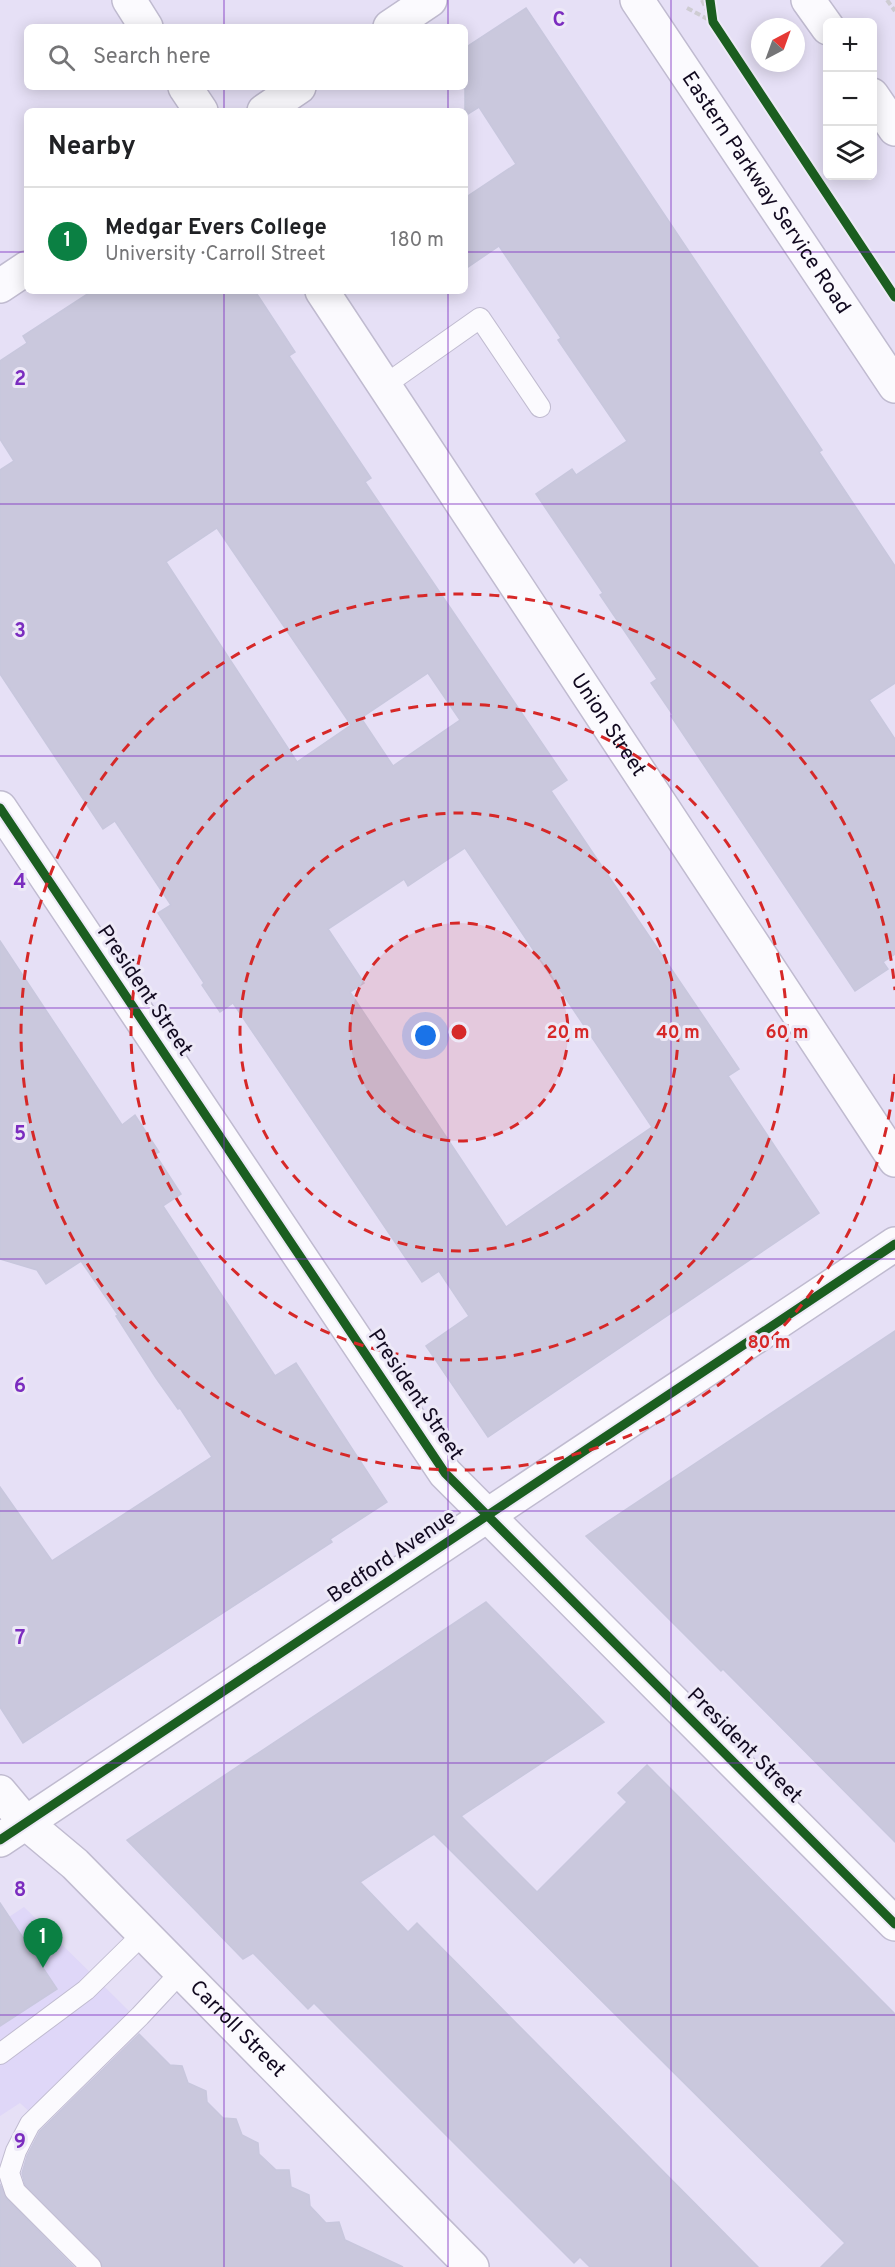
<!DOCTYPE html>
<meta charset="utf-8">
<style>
:root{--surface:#fff;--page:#f2f2f2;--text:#202124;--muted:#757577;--line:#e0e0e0;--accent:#0b8043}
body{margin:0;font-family:Overpass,sans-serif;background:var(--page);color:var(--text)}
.controls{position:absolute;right:18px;top:18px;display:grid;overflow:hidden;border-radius:9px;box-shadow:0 3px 15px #0003}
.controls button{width:54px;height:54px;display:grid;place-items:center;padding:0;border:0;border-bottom:2px solid var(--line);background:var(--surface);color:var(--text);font:30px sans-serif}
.compass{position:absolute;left:751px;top:18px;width:54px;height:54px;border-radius:50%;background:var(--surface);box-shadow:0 3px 15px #0003;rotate:41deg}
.you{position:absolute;left:426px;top:1036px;width:21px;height:21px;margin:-15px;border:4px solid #fff;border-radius:50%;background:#1a73e8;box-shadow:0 0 0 9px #1a73e833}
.badge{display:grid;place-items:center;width:39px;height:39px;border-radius:50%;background:var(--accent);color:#fff;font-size:20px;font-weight:700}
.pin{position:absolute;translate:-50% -50px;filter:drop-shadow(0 2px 3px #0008)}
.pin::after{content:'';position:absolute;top:32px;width:21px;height:18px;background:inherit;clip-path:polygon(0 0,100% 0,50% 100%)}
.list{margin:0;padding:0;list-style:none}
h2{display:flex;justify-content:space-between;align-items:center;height:78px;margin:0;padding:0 24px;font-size:26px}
h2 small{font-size:20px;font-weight:400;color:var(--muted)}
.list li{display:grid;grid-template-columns:39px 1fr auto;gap:18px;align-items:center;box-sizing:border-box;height:108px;padding:0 24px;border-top:2px solid var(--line)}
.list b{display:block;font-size:22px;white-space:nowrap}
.list p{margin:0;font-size:20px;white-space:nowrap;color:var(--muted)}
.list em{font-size:20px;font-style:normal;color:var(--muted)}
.icon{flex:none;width:33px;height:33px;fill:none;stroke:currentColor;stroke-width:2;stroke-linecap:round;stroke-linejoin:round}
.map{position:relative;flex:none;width:895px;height:2267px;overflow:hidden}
.search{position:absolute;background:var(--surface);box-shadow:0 3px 15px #0003;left:24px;top:24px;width:444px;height:66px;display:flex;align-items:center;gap:15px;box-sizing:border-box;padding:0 21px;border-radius:9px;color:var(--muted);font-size:22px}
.panel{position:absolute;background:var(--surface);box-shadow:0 3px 15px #0003;left:24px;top:108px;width:444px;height:186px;border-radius:9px}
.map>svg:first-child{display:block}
</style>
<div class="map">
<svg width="895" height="2267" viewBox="0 0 895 2267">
<rect width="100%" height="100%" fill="#e6e0f6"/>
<!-- built -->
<path fill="#dfd7f8" d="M 24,1907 L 131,2013 L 31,2113 L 20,2103 L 0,2116 L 0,1923 Z"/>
<!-- building -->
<g fill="#cac8dd" stroke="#c8c7dd" stroke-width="1.5" fill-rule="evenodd">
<path d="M 526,8 L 822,450 L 819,452 L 895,566 L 895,683 L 869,700 L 895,739 L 895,954 L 883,962 L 888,969 L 855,991 L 671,716 L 673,715 L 651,683 L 657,679 L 600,595 L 603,593 L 536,494 L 572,469 L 576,475 L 627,441 L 558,340 L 561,338 L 499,246 L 465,269 L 465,198 L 516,164 L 479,107 L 465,116 L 465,48 Z"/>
<path d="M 92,291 L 255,291 L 295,352 L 289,356 L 371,478 L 365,482 L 567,780 L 551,791 L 739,1069 L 728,1076 L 819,1213 L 488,1437 L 426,1346 L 469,1316 L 439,1271 L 422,1282 L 233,1003 L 220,1012 L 202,985 L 204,983 L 158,913 L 171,905 L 115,821 L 103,829 L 0,674 L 0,470 L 14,461 L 0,439 L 0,361 L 27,343 L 23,336 ZM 217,528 L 351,725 L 297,762 L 166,562 ZM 428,673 L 460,720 L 393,766 L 361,718 ZM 465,848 L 652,1127 L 506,1227 L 350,992 L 364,983 L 328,929 L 404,879 L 408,886 Z"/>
<path d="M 0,941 L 122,1125 L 135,1115 L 159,1152 L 155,1154 L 181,1194 L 163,1206 L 275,1376 L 296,1363 L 387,1502 L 330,1539 L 332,1542 L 23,1743 L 0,1707 L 0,1487 L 52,1561 L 212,1457 L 180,1408 L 178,1409 L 156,1378 L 116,1316 L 118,1315 L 81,1261 L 46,1284 L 37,1270 L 0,1259 Z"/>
<path d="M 895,1331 L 895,1842 L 723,1669 L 721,1671 L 586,1536 Z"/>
<path d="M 486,1602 L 604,1722 L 461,1816 L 537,1892 L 627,1802 L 618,1793 L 647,1765 L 895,2014 L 895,2267 L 821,2267 L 845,2243 L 434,1834 L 360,1882 L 408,1932 L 417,1923 L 758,2267 L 590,2267 L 580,2257 L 574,2263 L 314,2003 L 308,2009 L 253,1953 L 243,1959 L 127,1840 Z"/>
<path d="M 0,1903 L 57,1989 L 0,2026 Z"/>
<path d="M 139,2034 L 170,2065 L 182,2066 L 188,2083 L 206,2091 L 207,2102 L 223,2118 L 236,2119 L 242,2135 L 258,2143 L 259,2154 L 276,2170 L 289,2170 L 291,2187 L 309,2195 L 310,2206 L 326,2223 L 339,2222 L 345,2240 L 403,2267 L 103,2267 L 99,2259 L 25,2185 L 22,2173 L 27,2156 L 40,2131 Z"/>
<path d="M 0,2184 L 7,2199 L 74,2267 L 0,2267 Z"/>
</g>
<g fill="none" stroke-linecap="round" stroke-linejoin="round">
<defs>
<g id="service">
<path d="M 385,385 L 480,318 L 540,407"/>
<path d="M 0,2054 L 86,1990 L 143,1934"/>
<path d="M 91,2267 L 15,2191 L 9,2173 L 16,2151 L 30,2124 L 140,2016 L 181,1972"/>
</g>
<g id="minor">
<path d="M 129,0 L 146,27"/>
<path id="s1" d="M 637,0 L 895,386"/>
<path d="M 390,27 L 430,0"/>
<path d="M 185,87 L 201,111"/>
<path d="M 264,111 L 299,87"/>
<path d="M 0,286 L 27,268"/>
<path id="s2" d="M 322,291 L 895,1160"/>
<path d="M 0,808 L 445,1473 L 895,1924"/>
<path id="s3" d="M 0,1792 L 26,1823 L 75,1864 L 472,2267"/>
</g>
<path id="tertiary" d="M 0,1840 L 895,1244"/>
<g id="primary">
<path d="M 808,0 L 828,28"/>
<path d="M 872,95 L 895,129"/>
</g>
</defs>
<!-- service casing -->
<use href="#service" stroke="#c0bbd0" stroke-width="22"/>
<!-- minor casing -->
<use href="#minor" stroke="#c0bbd0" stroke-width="36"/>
<!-- tertiary casing -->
<use href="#tertiary" stroke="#c0bbd0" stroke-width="36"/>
<!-- primary casing -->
<use href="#primary" stroke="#c0bbd0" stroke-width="36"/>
<!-- path -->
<g stroke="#ceccd2" stroke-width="4" stroke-dasharray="6 3" stroke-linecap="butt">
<path d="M 702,0 L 712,21"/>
<path d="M 887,0 L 895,11"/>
<path d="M 687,8 L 713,22"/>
</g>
<!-- service -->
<use href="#service" stroke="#fbfafe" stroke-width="20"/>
<!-- minor -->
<use href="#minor" stroke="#fbfafe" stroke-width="33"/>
<!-- tertiary -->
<use href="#tertiary" stroke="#fbfafe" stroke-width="33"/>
<!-- primary -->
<use href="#primary" stroke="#fbfafe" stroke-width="33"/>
<defs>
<g id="cycleway">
<path d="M 710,0 L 713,22 L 895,297"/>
<path d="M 0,808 L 445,1473 L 895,1924"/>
<path d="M 0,1840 L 895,1244"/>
</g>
</defs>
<!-- cycleway casing -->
<use href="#cycleway" stroke="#ede9f7" stroke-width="13"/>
<!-- cycleway -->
<use href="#cycleway" stroke="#1b5e20" stroke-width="9"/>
</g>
<!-- grid -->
<path fill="none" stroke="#7b2cbf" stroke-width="1.5" stroke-opacity="0.55" d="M 224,0 L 224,27M 448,0 L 448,27M 671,0 L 671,2267M 224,87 L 224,111M 448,87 L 448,111M 0,252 L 27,252M 465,252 L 895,252M 224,291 L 224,2267M 448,291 L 448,2267M 0,504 L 895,504M 0,756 L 895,756M 0,1008 L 895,1008M 0,1259 L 895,1259M 0,1511 L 895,1511M 0,1763 L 895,1763M 0,2015 L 895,2015"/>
<!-- distance rings -->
<circle cx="459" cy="1032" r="109" fill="#d62828" fill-opacity=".12"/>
<g fill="none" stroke="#d62828" stroke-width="3" stroke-dasharray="10 8">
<circle cx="459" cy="1032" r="109"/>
<circle cx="459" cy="1032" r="219"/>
<circle cx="459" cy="1032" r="328"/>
<path d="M895 1074A438 438 0 1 1 895 990"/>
</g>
<g text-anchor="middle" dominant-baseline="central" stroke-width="6" stroke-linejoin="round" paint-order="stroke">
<!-- street labels -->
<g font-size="21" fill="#120a20" stroke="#ede9f7">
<text stroke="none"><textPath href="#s1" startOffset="232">Eastern Parkway Service Road</textPath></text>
<text stroke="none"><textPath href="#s2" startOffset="520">Union Street</textPath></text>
<text transform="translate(144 991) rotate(56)">President Street</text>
<text transform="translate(415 1395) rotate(56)">President Street</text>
<text transform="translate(392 1557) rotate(-34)">Bedford Avenue</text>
<text transform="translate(744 1746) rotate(45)">President Street</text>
<text stroke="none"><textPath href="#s3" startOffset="336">Carroll Street</textPath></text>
</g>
</g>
<g font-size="20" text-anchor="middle" font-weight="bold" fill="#7b2cbf" stroke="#ede9f7" stroke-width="6" stroke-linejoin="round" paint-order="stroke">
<text x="559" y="26">C</text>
<text x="20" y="385">2</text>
<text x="20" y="637">3</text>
<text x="20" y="888">4</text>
<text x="20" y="1140">5</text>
<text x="20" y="1392">6</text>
<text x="20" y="1644">7</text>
<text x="20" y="1896">8</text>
<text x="20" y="2148">9</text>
</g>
<circle cx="459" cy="1032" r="9" fill="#d62828" stroke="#ede9f7" stroke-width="3"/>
<g font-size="18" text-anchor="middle" font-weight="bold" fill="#d62828" stroke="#ede9f7" stroke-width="6" stroke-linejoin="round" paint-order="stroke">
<text x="568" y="1038">20 m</text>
<text x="678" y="1038">40 m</text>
<text x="787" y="1038">60 m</text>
<text x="769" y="1348">80 m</text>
</g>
</svg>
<div class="controls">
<button>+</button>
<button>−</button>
<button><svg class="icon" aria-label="layers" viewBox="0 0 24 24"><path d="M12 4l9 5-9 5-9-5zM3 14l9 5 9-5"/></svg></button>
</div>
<svg class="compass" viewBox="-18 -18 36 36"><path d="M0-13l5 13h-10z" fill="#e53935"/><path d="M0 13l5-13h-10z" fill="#757577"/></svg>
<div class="you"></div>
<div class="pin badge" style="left:43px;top:1968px">1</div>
<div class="search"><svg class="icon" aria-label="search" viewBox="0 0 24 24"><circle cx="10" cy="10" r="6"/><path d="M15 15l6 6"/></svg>Search here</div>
<section class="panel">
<h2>Nearby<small></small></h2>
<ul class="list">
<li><span class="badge">1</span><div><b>Medgar Evers College</b><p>University · Carroll Street</p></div><em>180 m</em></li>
</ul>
</section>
</div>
